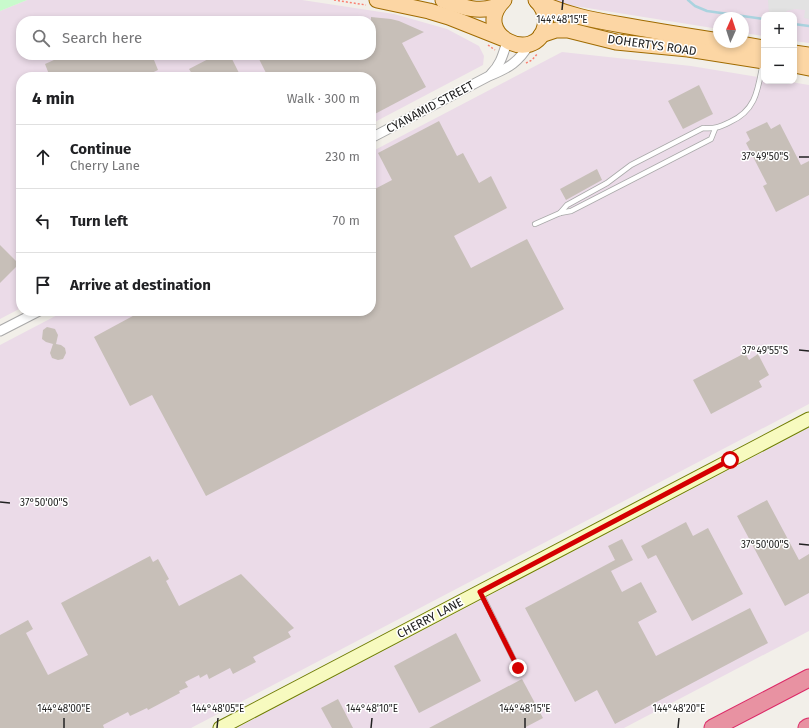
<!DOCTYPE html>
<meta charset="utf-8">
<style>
:root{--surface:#fff;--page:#f6f6f6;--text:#202124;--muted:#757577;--line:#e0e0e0}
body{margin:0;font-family:"Fira Sans",sans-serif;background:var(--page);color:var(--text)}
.controls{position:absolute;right:12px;top:12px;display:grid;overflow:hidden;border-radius:8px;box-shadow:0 2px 6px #0003}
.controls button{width:36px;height:36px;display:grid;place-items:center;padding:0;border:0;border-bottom:1px solid var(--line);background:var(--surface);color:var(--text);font:20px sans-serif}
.compass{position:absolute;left:713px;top:12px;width:36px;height:36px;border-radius:50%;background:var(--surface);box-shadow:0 2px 6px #0003;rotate:3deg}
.stop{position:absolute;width:12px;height:12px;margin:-9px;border:3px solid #d40000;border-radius:50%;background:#fff}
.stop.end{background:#d40000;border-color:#fff;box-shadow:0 1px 4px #0008}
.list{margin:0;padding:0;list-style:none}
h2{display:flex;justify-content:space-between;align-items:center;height:52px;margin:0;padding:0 16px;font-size:17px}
h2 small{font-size:13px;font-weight:400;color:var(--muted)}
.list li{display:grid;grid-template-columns:26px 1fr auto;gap:12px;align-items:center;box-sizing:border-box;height:64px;padding:0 16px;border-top:1px solid var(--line)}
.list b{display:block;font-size:15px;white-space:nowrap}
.list p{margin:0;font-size:13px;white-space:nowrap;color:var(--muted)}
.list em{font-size:13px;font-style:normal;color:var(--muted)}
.icon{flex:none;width:22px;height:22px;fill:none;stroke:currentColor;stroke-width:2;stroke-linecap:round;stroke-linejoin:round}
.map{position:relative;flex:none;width:809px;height:728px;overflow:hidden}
.search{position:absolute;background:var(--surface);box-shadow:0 2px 6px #0003;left:16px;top:16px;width:360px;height:44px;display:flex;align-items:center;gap:10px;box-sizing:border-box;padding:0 14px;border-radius:16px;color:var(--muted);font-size:15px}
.panel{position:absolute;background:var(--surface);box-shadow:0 2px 6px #0003;left:16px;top:72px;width:360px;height:244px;border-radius:16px}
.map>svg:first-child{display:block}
</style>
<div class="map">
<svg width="809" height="728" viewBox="0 0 809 728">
<rect width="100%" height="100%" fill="#f2efe9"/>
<!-- industrial -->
<g fill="#ebdbe8" fill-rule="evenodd">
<path d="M 27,0 L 302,0 L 394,14 L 447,29 L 479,46 L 484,56 L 483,65 L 371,124 L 371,77 L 21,77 L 21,308 L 0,319 L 0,11 ZM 21,21 L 371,21 L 371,55 L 21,55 Z"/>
<path d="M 537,0 L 809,0 L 809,43 L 794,41 L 794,15 L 764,15 L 764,36 L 743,33 L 743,18 L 719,18 L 719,29 Z"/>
<path d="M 562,52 L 691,66 L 764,78 L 764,81 L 785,81 L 809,85 L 809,404 L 191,728 L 0,728 L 0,345 L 65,311 L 371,311 L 371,152 Z"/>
<path d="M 809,428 L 809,631 L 624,728 L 237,728 Z"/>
</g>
<!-- park -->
<path fill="#c8facc" d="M 0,0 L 27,0 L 0,11 Z"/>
<!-- parking -->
<path fill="#e2e2e2" d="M 768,0 L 809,0 L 809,19 L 804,18 L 805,10 L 795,9 L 787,11 L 783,15 L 769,15 Z"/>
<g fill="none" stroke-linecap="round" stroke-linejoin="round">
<!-- stream -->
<g stroke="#aad3df" stroke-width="2.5">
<path d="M 688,0 L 695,6 L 707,11 L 764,19"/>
<path d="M 794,24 L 809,26"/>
</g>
</g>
<!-- building -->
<g fill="#c7bfb8">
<path d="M 371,17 L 391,19 L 399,21 L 424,32 L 402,43 L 426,87 L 371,116 L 371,77 L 268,77 L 257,55 L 371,55 Z"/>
<path d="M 65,55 L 152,55 L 158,70 L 143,77 L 50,77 L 45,64 Z"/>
<path d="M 216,55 L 230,55 L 241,77 L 194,77 L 189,69 Z"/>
<path d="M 699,85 L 713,114 L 683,129 L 668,101 Z"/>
<path d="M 439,121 L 457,156 L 463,153 L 479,183 L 491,176 L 507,208 L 454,236 L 471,268 L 527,239 L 564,309 L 206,496 L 152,395 L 130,406 L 94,337 L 142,311 L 371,311 L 371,191 L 392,180 L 378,153 Z"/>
<path d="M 767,122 L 771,129 L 780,124 L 801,165 L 809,161 L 809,195 L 776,212 L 763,186 L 767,184 L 746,143 L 750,140 L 746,132 Z"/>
<path d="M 597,169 L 602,180 L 566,200 L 560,189 Z"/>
<path d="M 0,245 L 19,264 L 0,283 Z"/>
<path d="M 47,327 L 55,329 L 58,335 L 56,344 L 61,345 L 65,348 L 66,353 L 63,359 L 58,360 L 52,358 L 50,353 L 53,344 L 46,342 L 42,339 L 43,330 Z"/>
<path d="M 745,353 L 749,360 L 758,354 L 769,375 L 759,381 L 762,387 L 711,414 L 693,380 Z"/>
<path d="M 767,500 L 799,560 L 809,554 L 809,593 L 785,606 L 737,516 Z"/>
<path d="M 686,522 L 693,536 L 708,528 L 743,594 L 692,621 L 656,555 L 648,559 L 641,546 Z"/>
<path d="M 622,539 L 633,560 L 611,571 L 622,592 L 641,582 L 657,612 L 638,622 L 656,656 L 750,608 L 768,643 L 615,724 L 597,690 L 575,702 L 525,608 L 615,560 L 608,546 Z"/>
<path d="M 150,556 L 153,562 L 158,559 L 169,579 L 166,581 L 179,606 L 241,574 L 294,628 L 288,632 L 291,637 L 253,657 L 256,662 L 233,674 L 230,668 L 209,679 L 207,674 L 200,678 L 199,675 L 185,682 L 188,687 L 179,691 L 180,693 L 148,710 L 147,708 L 130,716 L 128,712 L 103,725 L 104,728 L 0,728 L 0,635 L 28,620 L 33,629 L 26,633 L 48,675 L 88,655 L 61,603 Z"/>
<path d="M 456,633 L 481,681 L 419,713 L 394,666 Z"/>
<path d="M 522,679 L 543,718 L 524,728 L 429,728 Z"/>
<path d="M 338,699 L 353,728 L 332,728 L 321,708 Z"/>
</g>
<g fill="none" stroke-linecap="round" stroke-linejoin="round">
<defs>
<g id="lane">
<path d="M 560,213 L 567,205 L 607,183 L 631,165 L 703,128 C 715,129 720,127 730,122 C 757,110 758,88 763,62"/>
<path d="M 535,224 L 560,213 L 571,211 L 711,139 L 715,129"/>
<path d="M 481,593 L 518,668"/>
</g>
<g id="street">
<path d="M 491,74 C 501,64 503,54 507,42"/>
<path d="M 371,138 L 489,76 C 509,68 519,62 530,43"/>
<path d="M 0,331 L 39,311"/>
</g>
<path id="secondary" d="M 220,728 L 809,419"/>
<g id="primary">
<path d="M 377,0 L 429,11 L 449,17 L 502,38"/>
<path d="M 443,0 C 462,7 480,14 499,5"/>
<path d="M 504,0 C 469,34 536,67 545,26 C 547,16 543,7 536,0"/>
<path d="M 537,1 C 565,15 593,20 622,25 C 655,31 687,36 719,41"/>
<path d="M 541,35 L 556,30 L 568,30 L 616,42 L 688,49 L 764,61"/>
<path d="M 729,42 L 764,48"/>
<path d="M 794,53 L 809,55"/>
<path d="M 794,65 L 809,68"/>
</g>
<g id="highway">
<path d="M 713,728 L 809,678"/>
<path d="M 807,728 L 809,727"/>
</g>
</defs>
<!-- lane casing -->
<use href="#lane" stroke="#a9a9a9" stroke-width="6"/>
<!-- street casing -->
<use href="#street" stroke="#a9a9a9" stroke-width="11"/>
<!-- secondary casing -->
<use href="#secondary" stroke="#707d05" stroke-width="15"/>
<!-- primary casing -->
<use href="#primary" stroke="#a06b00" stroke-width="17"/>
<!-- highway casing -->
<use href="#highway" stroke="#dc2a67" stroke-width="19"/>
<!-- path -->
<g stroke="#fa8072" stroke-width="1.5" stroke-dasharray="2 2" stroke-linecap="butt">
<path d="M 334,0 L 366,5"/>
<path d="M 488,45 L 495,50"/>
<path d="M 526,63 L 532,60 L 538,53"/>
</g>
<!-- lane -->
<use href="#lane" stroke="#fff" stroke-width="4.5"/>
<!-- street -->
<use href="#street" stroke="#fff" stroke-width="9"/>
<!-- secondary -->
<use href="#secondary" stroke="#f7fabf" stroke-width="13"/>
<!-- primary -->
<use href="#primary" stroke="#fcd6a4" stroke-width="15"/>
<!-- highway -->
<use href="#highway" stroke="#e892a2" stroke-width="17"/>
</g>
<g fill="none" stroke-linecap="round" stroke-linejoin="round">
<!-- route -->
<path stroke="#d40000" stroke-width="5" d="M 518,668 L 480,592 L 730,460"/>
</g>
<!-- ticks -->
<path fill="none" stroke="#222" stroke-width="1.5" d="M 562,10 L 563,0M 799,157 L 809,157M 799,350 L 809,351M 0,502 L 10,503M 799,544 L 809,545M 64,728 L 64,718M 217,728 L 218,718M 371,728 L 372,718M 525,728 L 525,718M 678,728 L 679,718"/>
<g text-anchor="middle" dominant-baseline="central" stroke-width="3" stroke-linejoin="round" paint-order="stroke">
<!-- street labels -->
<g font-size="12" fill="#222" stroke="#fff">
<text transform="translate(652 45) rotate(8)">DOHERTYS ROAD</text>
<text transform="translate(430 107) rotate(-28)">CYANAMID STREET</text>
<text transform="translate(430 618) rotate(-28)">CHERRY LANE</text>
</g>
</g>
<g font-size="10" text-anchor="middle" fill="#222" stroke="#fff" stroke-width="3" stroke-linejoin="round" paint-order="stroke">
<text x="562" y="23">144°48'15"E</text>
<text x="765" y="160">37°49'50"S</text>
<text x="765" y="354">37°49'55"S</text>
<text x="44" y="506">37°50'00"S</text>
<text x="765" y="548">37°50'00"S</text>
<text x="64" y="712">144°48'00"E</text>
<text x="218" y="712">144°48'05"E</text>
<text x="372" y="712">144°48'10"E</text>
<text x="525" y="712">144°48'15"E</text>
<text x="679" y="712">144°48'20"E</text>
</g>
</svg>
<div class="controls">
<button>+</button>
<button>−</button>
</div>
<svg class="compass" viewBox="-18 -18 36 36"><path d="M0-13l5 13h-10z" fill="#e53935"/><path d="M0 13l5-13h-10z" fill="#757577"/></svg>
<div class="stop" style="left:730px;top:460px"></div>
<div class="stop end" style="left:518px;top:668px"></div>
<div class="search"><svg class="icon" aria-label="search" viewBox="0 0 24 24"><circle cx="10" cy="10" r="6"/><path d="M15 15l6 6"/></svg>Search here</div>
<section class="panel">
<h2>4 min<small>Walk · 300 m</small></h2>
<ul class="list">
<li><svg class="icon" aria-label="ahead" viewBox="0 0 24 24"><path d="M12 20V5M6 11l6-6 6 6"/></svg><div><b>Continue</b><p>Cherry Lane</p></div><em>230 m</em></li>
<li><svg class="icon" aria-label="left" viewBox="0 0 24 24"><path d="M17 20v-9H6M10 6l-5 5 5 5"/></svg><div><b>Turn left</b></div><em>70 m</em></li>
<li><svg class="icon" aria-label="arrive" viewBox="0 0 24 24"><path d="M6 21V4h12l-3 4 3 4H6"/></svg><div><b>Arrive at destination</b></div></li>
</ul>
</section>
</div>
